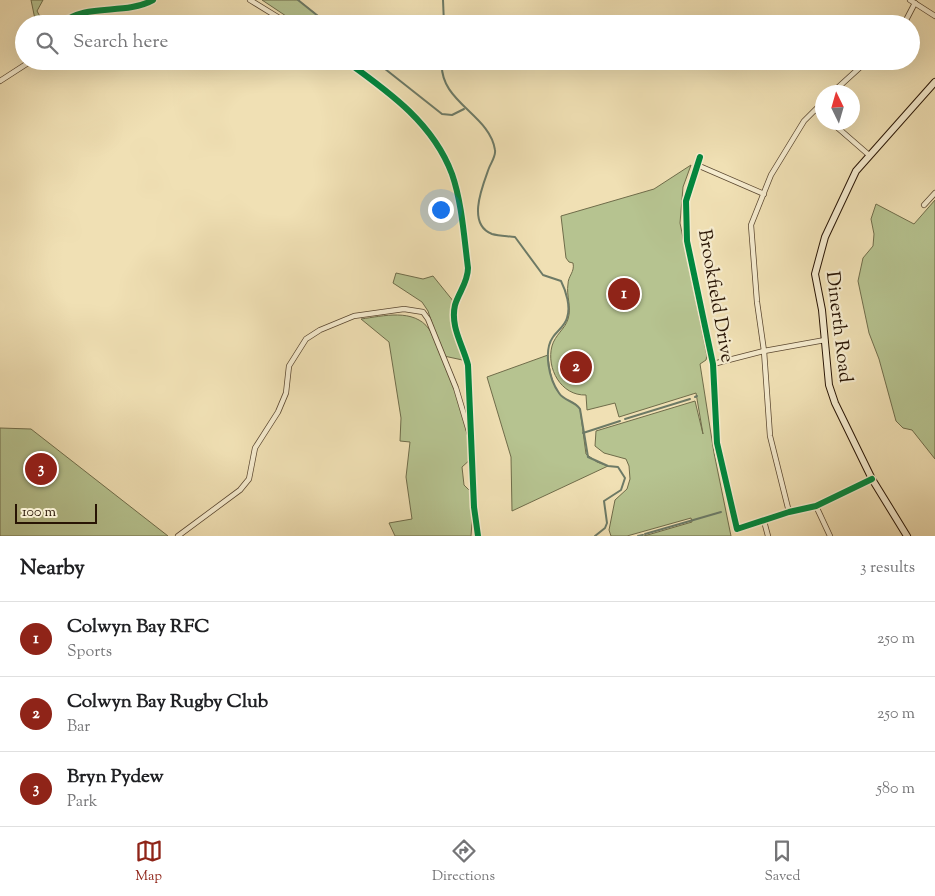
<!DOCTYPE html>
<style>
:root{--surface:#fff;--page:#f6f6f6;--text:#202124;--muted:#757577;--line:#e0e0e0;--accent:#8f2418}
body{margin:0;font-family:"Sorts Mill Goudy",serif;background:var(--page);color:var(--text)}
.compass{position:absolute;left:815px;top:85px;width:45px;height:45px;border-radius:50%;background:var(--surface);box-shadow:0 5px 20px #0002;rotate:355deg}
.scale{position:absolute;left:15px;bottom:12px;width:82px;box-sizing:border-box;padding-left:5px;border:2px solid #281404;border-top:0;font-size:14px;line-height:18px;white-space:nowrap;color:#281404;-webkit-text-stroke:4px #f5ebce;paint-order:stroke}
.you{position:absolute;left:440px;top:209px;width:18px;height:18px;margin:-12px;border:4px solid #fff;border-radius:50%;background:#1a73e8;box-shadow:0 0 0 8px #1a73e833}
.badge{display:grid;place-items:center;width:32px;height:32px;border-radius:50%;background:var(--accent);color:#fff;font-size:16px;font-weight:700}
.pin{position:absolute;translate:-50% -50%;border:2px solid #fff;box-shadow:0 1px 5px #0006}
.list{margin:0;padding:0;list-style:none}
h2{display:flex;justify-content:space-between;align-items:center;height:65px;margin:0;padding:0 20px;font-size:21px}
h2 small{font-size:16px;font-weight:400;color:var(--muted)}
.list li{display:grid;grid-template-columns:32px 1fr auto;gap:15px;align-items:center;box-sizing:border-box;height:75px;padding:0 20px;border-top:1px solid var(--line)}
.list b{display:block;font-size:19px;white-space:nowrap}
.list p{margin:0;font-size:16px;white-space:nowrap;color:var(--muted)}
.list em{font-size:16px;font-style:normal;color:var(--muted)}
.icon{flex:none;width:28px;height:28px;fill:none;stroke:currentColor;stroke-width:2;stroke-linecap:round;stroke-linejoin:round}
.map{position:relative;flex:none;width:935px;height:536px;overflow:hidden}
.search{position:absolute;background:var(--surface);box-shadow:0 5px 20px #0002;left:15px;right:15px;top:15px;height:55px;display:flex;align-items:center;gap:12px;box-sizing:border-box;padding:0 18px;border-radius:28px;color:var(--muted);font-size:19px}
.sheet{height:290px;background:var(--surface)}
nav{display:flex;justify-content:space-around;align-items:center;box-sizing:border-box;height:70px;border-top:1px solid var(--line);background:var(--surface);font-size:14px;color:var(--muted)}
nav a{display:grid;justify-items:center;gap:2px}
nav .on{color:var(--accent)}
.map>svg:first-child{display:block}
</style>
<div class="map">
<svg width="935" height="536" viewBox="0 0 935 536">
<rect width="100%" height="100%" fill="#f0e0b4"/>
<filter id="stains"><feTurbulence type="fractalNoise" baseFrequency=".004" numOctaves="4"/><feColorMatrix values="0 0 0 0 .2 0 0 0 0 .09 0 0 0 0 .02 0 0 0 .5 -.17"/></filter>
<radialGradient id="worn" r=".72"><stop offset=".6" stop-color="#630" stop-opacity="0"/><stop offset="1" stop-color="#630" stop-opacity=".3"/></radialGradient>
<!-- green -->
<g fill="#b6c390" stroke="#6f6c4a">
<path d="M 31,0 L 43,0 L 37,11 L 44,24 L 36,24 Z"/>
<path d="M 262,0 L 298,0 L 326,22 L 298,24 Z"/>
<path d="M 691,165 L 683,187 L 680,223 L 707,356 L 706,360 L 700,364 L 714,453 L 731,536 L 644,536 L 692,522 L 691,518 L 627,536 L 611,536 L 609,530 L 615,500 L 627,489 L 630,479 L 629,466 L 626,459 L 604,453 L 595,446 L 596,431 L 695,401 L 703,434 L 696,393 L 619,417 L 615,403 L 587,410 L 586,395 C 561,396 546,368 552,346 C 555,335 565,329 568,319 C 572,307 566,296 568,284 C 568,276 575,272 573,263 L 569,262 L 566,258 L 561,216 L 654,189 Z"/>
<path d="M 935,200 L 935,459 L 912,430 L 903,428 L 896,421 L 879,359 L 869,333 L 858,281 L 863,258 L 873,246 L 874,234 L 871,219 L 876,204 L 914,224 Z"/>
<path d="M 396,273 L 423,279 L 433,276 L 454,302 L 454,313 L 467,361 L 444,356 L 473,443 L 473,457 L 462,467 L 464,485 L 474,495 L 471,536 L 395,536 L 389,523 L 412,519 L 406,477 L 410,442 L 400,441 L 401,418 L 389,342 L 361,319 C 383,316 414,308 429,329 C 434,336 437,346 442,353 L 428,311 L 422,302 L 393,283 Z"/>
<path d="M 548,355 C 549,368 552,389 563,397 C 569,402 576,402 580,409 L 586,454 L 597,462 L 608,466 L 512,511 L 511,457 L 487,377 Z"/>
<path d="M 0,428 L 31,429 L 168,536 L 0,536 Z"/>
</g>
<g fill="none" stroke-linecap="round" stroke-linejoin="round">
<!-- stream -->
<g stroke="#6d7a66" stroke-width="2">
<path d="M 298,0 L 328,24"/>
<path d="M 443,0 L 444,24"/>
<path d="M 375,61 L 442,114 L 452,115 L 464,109"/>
<path d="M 442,61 C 438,102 490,114 495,150 C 496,156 491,163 489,168 C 483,185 466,224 492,234 C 499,236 508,236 515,237 L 543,275 L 561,281 C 566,291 571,307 567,318 C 565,326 557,331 553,337 C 543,351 549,379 559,393 C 564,401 575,401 580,409 L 588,457 L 608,466 L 618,467 L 625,478 L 621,490 L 604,501 L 607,523 L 605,528 L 595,536"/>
<path d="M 695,397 L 697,396"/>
<path d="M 625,419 L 690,399"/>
<path d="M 583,433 L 620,421"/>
<path d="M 645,534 L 721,512"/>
<path d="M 638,536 L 643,535"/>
</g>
<defs>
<g id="street">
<path d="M 250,0 L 289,24"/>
<path d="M 910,0 L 935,16"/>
<path d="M 61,24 C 86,2 124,16 153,0"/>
<path d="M 904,24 L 915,3"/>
<path d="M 346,61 C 389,92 433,123 452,174 C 462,203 464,237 468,268 C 468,282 459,292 455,305 C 450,327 463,345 468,365 L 474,507 L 478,536"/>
<path d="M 0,81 L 31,61"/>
<path d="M 833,92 L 867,61"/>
<path d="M 816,110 L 822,116"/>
<path d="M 831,122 L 869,155"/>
<path d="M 700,157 L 686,201 L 687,241 L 713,364 L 717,443 L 737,529 L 789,512 L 816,506 L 872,479"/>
<path d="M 697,165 L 764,194"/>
<path d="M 924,205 L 935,193"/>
<path d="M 713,364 L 764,351 L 825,340"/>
<path d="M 816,506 L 830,536"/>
<path d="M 789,512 L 770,436 L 764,351 L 757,302 L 751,225 L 771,175 L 804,121 L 822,103"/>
<path d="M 764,521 L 768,536"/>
<path d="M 178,536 L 240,490 L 249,479 L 255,448 L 278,412 L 286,393 L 289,366 L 306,339 L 320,330 L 354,316 L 404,309 L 423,312 L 428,319 L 456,388 L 470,435"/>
</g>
<path id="secondary" d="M 907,536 L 872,479 L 835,403 L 829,385 L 822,310 L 815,274 L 825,237 L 856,171 L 935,82"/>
</defs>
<!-- street casing -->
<use href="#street" stroke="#5a4730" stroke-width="6"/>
<!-- secondary casing -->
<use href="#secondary" stroke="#281404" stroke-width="8"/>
<!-- street -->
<use href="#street" stroke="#f5ebce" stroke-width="4.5"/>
<!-- secondary -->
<use href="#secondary" stroke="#f5ebce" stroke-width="6"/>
<defs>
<g id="cycleway">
<path d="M 61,24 C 86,2 124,16 153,0"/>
<path d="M 346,61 C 389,92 433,123 452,174 C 462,203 464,237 468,268 C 468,282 459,292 455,305 C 450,327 463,345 468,365 L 474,507 L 478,536"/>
<path d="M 700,157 L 686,201 L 687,241 L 713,364 L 717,443 L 737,529 L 789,512 L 816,506 L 872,479"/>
</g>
</defs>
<!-- cycleway casing -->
<use href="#cycleway" stroke="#f5ebce" stroke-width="9"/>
<!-- cycleway -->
<use href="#cycleway" stroke="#00873e" stroke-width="6"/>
</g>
<g text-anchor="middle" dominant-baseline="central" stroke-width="4.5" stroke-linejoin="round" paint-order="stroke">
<!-- street labels -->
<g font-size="19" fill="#281404" stroke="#f5ebce">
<text transform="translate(715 296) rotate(80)">Brookfield Drive</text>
<text transform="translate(838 327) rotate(83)">Dinerth Road</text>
</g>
</g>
<rect width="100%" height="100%" filter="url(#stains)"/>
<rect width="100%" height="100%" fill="url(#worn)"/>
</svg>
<svg class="compass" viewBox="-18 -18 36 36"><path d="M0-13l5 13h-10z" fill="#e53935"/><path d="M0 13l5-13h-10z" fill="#757577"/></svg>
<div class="scale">100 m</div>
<div class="you"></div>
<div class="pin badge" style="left:624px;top:294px">1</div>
<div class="pin badge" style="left:576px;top:367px">2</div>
<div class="pin badge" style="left:41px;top:469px">3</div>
<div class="search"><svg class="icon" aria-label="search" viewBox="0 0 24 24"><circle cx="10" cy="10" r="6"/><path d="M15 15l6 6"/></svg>Search here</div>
</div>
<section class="sheet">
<h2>Nearby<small>3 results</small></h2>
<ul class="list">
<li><span class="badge">1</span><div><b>Colwyn Bay RFC</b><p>Sports</p></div><em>250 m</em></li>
<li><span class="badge">2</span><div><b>Colwyn Bay Rugby Club</b><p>Bar</p></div><em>250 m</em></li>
<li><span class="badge">3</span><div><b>Bryn Pydew</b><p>Park</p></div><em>580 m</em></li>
</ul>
</section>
<nav>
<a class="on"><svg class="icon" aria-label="map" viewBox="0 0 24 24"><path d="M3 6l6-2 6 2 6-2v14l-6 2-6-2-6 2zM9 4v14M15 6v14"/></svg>Map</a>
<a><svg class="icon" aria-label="directions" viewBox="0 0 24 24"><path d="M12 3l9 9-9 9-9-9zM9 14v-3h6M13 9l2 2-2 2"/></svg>Directions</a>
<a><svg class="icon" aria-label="saved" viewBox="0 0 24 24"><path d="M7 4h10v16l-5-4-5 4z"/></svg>Saved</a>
</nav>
